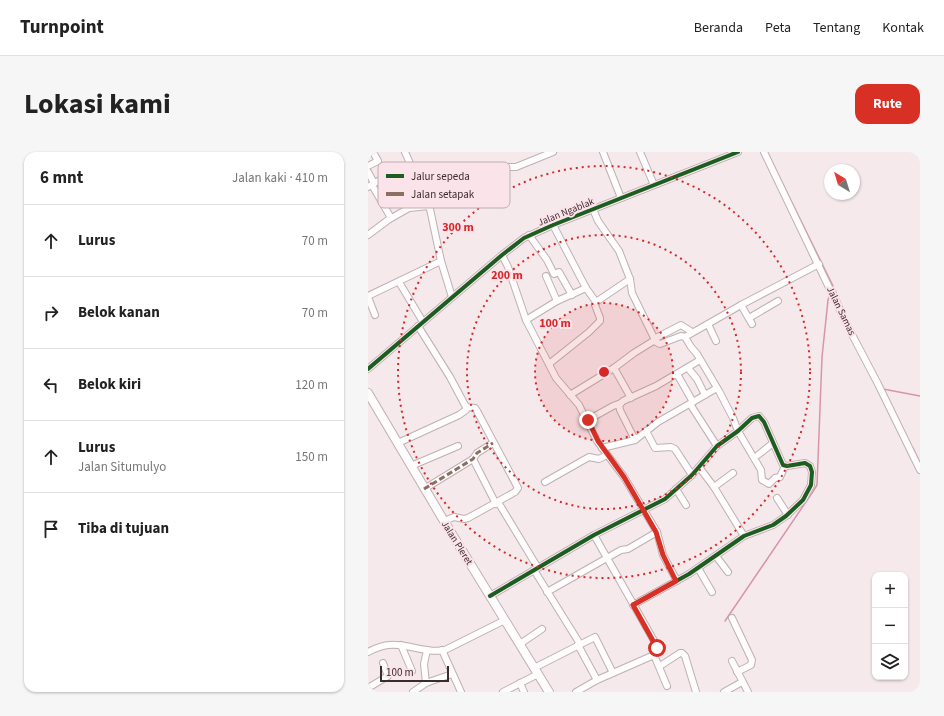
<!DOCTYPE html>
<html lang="id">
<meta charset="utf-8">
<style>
:root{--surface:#fff;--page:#f6f6f6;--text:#222;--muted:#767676;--line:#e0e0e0;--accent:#d93025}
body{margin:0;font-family:"Source Sans 3",sans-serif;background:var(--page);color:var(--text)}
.controls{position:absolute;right:12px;bottom:12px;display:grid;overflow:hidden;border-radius:8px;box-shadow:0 1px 3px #0004}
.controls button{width:36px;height:36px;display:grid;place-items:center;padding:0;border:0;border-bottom:1px solid var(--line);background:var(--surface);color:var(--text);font:20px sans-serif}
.compass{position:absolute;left:456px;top:12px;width:36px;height:36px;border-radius:50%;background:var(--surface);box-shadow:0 1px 3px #0004;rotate:322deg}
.scale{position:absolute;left:12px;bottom:10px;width:69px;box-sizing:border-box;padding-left:4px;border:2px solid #3b2b30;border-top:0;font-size:11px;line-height:14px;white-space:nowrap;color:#3b2b30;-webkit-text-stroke:3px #fbe3ea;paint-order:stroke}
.stop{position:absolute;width:12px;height:12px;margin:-9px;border:3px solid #d93025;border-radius:50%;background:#fff}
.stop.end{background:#d93025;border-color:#fff;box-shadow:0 1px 4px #0008}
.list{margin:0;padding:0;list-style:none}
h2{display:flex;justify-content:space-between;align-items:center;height:52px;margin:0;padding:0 16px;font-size:17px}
h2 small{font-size:13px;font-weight:400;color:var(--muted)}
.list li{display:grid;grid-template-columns:26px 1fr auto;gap:12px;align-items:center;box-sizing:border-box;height:72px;padding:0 16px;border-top:1px solid var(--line)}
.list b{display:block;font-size:15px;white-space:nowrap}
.list p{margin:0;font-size:13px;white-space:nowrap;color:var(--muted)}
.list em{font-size:13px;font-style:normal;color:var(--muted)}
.icon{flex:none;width:22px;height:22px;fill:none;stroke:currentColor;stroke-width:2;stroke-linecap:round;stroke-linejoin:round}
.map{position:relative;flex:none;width:552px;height:540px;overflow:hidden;border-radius:12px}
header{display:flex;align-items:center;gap:24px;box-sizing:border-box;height:56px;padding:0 20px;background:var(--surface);border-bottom:1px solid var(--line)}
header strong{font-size:19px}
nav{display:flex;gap:22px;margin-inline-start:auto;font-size:14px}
.intro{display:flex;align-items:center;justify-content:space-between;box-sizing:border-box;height:96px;padding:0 24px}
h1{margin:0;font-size:28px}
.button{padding:10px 18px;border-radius:12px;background:var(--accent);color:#fff;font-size:14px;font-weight:700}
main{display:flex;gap:24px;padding:0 24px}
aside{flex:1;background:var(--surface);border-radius:12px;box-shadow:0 1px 3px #0004}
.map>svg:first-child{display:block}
</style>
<header>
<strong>Turnpoint</strong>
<nav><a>Beranda</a><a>Peta</a><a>Tentang</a><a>Kontak</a></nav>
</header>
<div class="intro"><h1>Lokasi kami</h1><a class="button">Rute</a></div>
<main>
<aside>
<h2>6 mnt<small>Jalan kaki · 410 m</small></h2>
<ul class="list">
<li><svg class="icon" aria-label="ahead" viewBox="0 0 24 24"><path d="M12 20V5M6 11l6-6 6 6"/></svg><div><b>Lurus</b></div><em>70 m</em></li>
<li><svg class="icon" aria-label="right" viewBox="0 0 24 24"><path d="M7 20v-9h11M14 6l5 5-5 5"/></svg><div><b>Belok kanan</b></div><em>70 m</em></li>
<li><svg class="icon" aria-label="left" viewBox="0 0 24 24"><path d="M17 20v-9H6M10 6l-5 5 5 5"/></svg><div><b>Belok kiri</b></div><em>120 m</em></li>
<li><svg class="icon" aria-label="ahead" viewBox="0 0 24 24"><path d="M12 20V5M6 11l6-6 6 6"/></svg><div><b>Lurus</b><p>Jalan Situmulyo</p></div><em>150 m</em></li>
<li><svg class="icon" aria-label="arrive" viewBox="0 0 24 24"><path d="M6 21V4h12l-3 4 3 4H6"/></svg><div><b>Tiba di tujuan</b></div></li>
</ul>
</aside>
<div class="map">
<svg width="552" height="540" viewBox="0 0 552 540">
<rect width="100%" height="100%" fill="#f5e9ec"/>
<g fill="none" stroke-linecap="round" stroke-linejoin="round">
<!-- stream -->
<g stroke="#d894ad" stroke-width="1.5">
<path d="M 399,0 L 467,138 L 482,173"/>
<path d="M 515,237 L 552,244"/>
<path d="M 545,296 L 552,311"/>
<path d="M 357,469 L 444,341 L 449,333 L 454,205 L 460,148 L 462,142"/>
</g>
<defs>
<g id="minor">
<path d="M 37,0 L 62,57 L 73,109 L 84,145"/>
<path d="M 235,0 L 253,46"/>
<path d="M 272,0 L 286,33"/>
<path d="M 396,0 L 479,173 L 510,232 L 552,318"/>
<path d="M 0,14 L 10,9 L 5,0"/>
<path d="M 0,20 L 6,31"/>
<path d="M 4,33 L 23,66"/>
<path d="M 0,35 L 12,28 L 44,15"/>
<path d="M 133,52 L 120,25 L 121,23 L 139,15 L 148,15 L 185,0"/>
<path d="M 225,57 L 230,69 L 251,99 L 262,127 L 264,141 L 288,190 L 292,192 L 313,184 L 317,185 L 323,195 L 329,202 L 351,239 L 365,266 L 370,279 L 393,318 L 394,328 L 401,332 L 407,326 L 412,325 L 417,314"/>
<path d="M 0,83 L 20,68 L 41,56 L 61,54"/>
<path d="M 161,83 L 179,108 L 186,122 L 191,120 L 204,143"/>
<path d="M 134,103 L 140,115 L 158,168 L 188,226 L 211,253 L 229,289 L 256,325 L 289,380 L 295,403 L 309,429"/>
<path d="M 178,124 L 189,149"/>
<path d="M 31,130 L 55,170"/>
<path d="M 0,144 L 73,109"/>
<path d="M 0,145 L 7,163"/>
<path d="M 228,150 L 262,127"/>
<path d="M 373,153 L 384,172"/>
<path d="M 381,166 L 410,149"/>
<path d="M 158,168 L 189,149 L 218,136"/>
<path d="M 340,172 L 348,189"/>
<path d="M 317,185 L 373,153 L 451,112"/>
<path d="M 286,187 L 313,173 L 324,180"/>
<path d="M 181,212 L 221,180 L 232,169 L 232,166 L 227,153 L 228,150 L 218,136 L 185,73"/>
<path d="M 246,216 L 263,246"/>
<path d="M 320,216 L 329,227 L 337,243"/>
<path d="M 0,217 L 134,103 L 156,86 L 185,73 L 370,0"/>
<path d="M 309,222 L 325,250"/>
<path d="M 202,243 L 246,216 L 266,201 L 287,188"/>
<path d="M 322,252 L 349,294"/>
<path d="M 220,268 L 245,254 L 253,251"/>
<path d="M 278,279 L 287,296 L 303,295 L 307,297 L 324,323"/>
<path d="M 267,288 L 252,258 L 251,253 L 255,249 L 288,234 L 332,208"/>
<path d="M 30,291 L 91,263 L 98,258 L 98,255 L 82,225 L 50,174"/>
<path d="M 234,296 L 267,288 L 290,270 L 349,236"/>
<path d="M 390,303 L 405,291"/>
<path d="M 105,307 L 128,352"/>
<path d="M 43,314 L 90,294"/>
<path d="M 331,315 L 346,335 L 376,384"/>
<path d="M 177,330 L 221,305 L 231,307 L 239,303"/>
<path d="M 346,335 L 365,321"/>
<path d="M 56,337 L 105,307 L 109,301 L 125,291"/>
<path d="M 308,337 L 318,353"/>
<path d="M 409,346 L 420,363"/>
<path d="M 130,350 L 170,416"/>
<path d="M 76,369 L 86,365 L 96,367 L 100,366 L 147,340 L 150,336 L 109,259 L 107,256 L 98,255"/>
<path d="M 226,383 L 289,494 L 286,503 L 299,534"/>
<path d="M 348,404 L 360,420"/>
<path d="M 330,416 L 344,440"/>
<path d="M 166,418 L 212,492"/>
<path d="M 179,440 L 253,398 L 260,397 L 289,380"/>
<path d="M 122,444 L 226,383 L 297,347 L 324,323 L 349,294 L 370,279 L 384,266 L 391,264 L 396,270 L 415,313 L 419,314 L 437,311 L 442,314 L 444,320 L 443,333 L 435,348 L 418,364 L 405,373 L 376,384 L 321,422 L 265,453"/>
<path d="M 364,466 L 384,508 L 383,513 L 369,520"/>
<path d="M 152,492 L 174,477"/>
<path d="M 33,493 L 44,519"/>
<path d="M 210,493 L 229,528"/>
<path d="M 74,498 L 93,540"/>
<path d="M 0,500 C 6,497 14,493 21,493 C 40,491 58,502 77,498 L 137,468"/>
<path d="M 364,509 L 380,540"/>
<path d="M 292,514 L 312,501 L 314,501 L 317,504 L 328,540"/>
<path d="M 166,516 L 227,485 L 245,521"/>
<path d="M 58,531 L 56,512 L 59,498"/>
<path d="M 152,531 L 156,540"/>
<path d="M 0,536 L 20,524 L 15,511"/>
<path d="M 45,540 L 58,531 L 84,522"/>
<path d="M 135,540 L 170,522"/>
<path d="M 208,540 L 229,528 L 286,503"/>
<path d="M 356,540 L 374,530"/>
</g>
<path id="major" d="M 0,241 L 76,369 L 181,540"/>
</defs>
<!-- minor casing -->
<use href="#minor" stroke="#bdb1b4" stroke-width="8"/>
<!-- major casing -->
<use href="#major" stroke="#bdb1b4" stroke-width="10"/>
<!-- minor -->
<use href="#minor" stroke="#fefcfc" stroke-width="6"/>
<!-- major -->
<use href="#major" stroke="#fefcfc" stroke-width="8"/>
<!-- quiet -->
<path stroke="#8d6e63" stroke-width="3" stroke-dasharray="6 3" stroke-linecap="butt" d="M 56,337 L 105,307 L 109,301 L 125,291"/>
<defs>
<g id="cycleway">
<path d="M 0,217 L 134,103 L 156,86 L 185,73 L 370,0"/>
<path d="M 122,444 L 226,383 L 297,347 L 324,323 L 349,294 L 370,279 L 384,266 L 391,264 L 396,270 L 415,313 L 419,314 L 437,311 L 442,314 L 444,320 L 443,333 L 435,348 L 418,364 L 405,373 L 376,384 L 321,422 L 265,453"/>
</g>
</defs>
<!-- cycleway casing -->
<use href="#cycleway" stroke="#fbe3ea" stroke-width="6"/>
<!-- cycleway -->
<use href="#cycleway" stroke="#1b5e20" stroke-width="4"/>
</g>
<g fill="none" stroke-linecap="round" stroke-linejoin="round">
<!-- route -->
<path stroke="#d93025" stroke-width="5" d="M 220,268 L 230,289 L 256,325 L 288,380 L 295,403 L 308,429 L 265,453 L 289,496"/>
</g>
<!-- distance rings -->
<circle cx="236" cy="220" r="69" fill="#d62828" fill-opacity=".12"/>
<g fill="none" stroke="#d62828" stroke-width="2" stroke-dasharray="2 4">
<circle cx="236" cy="220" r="69"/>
<circle cx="236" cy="220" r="137"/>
<circle cx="236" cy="220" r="206"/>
</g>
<g text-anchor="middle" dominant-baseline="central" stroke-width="4" stroke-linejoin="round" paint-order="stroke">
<!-- street labels -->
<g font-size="10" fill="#3b2b30" stroke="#fbe3ea">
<text transform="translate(198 60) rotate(-22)">Jalan Ngablak</text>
<text transform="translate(473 159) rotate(64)">Jalan Samas</text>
<text transform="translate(89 391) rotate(58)">Jalan Pleret</text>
</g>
</g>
<!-- legend -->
<rect x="10" y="10" width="132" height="46" rx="6" fill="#fbe3ea" stroke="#c1acb2" stroke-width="1"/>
<rect x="18" y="22" width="18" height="4" fill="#1b5e20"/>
<rect x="18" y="40" width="18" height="4" fill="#8d6e63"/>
<g font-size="11" fill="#3b2b30">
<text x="43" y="28">Jalur sepeda</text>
<text x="43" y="46">Jalan setapak</text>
</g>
<circle cx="236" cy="220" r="6" fill="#d62828" stroke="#fbe3ea" stroke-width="2"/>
<g font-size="12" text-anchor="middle" font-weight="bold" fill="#d62828" stroke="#fbe3ea" stroke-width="4" stroke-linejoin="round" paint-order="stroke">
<text x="90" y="79">300 m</text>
<text x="139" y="127">200 m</text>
<text x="187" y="175">100 m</text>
</g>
</svg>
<div class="controls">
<button>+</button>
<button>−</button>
<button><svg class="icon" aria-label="layers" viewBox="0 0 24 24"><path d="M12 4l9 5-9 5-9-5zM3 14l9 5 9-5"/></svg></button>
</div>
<svg class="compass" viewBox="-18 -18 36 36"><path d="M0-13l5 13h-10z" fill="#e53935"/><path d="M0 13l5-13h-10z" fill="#767676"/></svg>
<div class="scale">100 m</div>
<div class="stop" style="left:289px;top:496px"></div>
<div class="stop end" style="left:220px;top:268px"></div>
</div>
</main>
